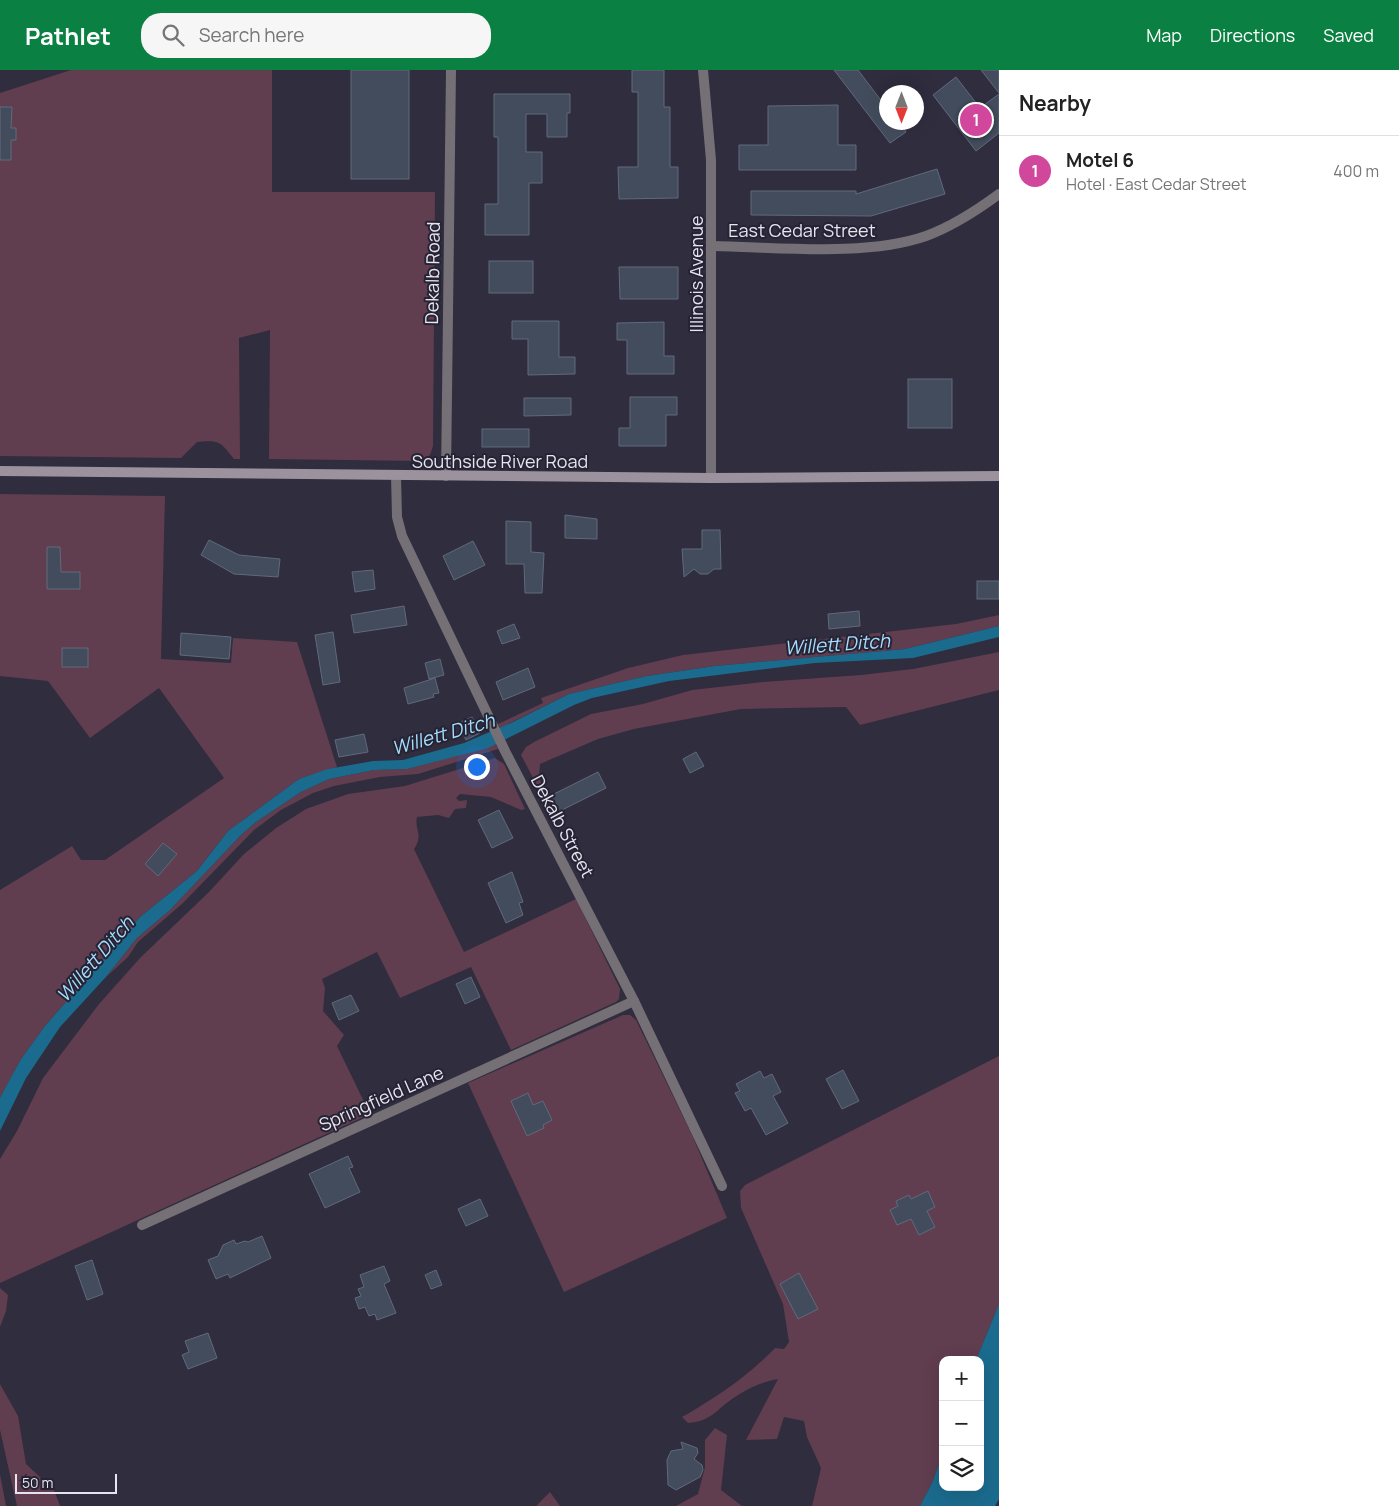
<!DOCTYPE html>
<meta charset="utf-8">
<style>
:root{--surface:#fff;--page:#f6f6f6;--text:#222;--muted:#767676;--line:#e0e0e0;--accent:#0b8043}
body{margin:0;font-family:Manrope,sans-serif;background:var(--page);color:var(--text)}
.controls{position:absolute;right:15px;bottom:15px;display:grid;overflow:hidden;border-radius:10px;box-shadow:0 5px 20px #0002}
.controls button{width:45px;height:45px;display:grid;place-items:center;padding:0;border:0;border-bottom:1px solid var(--line);background:var(--surface);color:var(--text);font:25px sans-serif}
.compass{position:absolute;left:879px;top:15px;width:45px;height:45px;border-radius:50%;background:var(--surface);box-shadow:0 5px 20px #0002;rotate:180deg}
.scale{position:absolute;left:15px;bottom:12px;width:102px;box-sizing:border-box;padding-left:5px;border:2px solid #e5e4ef;border-top:0;font-size:14px;line-height:18px;white-space:nowrap;color:#e5e4ef;-webkit-text-stroke:4px #262334;paint-order:stroke}
.you{position:absolute;left:476px;top:696px;width:18px;height:18px;margin:-12px;border:4px solid #fff;border-radius:50%;background:#1a73e8;box-shadow:0 0 0 8px #1a73e833}
.badge{display:grid;place-items:center;width:32px;height:32px;border-radius:50%;background:var(--accent);color:#fff;font-size:16px;font-weight:700}
.pin{position:absolute;translate:-50% -50%;border:2px solid #fff;box-shadow:0 1px 5px #0006}
.list{margin:0;padding:0;list-style:none}
h2{display:flex;justify-content:space-between;align-items:center;height:65px;margin:0;padding:0 20px;font-size:21px}
h2 small{font-size:16px;font-weight:400;color:var(--muted)}
.list li{display:grid;grid-template-columns:32px 1fr auto;gap:15px;align-items:center;box-sizing:border-box;height:70px;padding:0 20px;border-top:1px solid var(--line)}
.list b{display:block;font-size:19px;white-space:nowrap}
.list p{margin:0;font-size:16px;white-space:nowrap;color:var(--muted)}
.list em{font-size:16px;font-style:normal;color:var(--muted)}
.icon{flex:none;width:28px;height:28px;fill:none;stroke:currentColor;stroke-width:2;stroke-linecap:round;stroke-linejoin:round}
.map{position:relative;flex:none;width:999px;height:1436px;overflow:hidden}
header{display:flex;align-items:center;gap:30px;box-sizing:border-box;height:70px;padding:0 25px;background:var(--accent);color:#fff}
header strong{font-size:24px}
nav{display:flex;gap:28px;margin-inline-start:auto;font-size:18px}
.search{width:350px;height:45px;background:var(--page);display:flex;align-items:center;gap:12px;box-sizing:border-box;padding:0 18px;border-radius:20px;color:var(--muted);font-size:19px}
main{display:flex}
aside{flex:1;background:var(--surface)}
.map>svg:first-child{display:block}
</style>
<header>
<strong>Pathlet</strong>
<div class="search"><svg class="icon" aria-label="search" viewBox="0 0 24 24"><circle cx="10" cy="10" r="6"/><path d="M15 15l6 6"/></svg>Search here</div>
<nav><a>Map</a><a>Directions</a><a>Saved</a></nav>
</header>
<main>
<div class="map">
<svg width="999" height="1436" viewBox="0 0 999 1436">
<rect width="100%" height="100%" fill="#2f2d3e"/>
<!-- green -->
<g fill="#603d4f">
<path d="M 71,0 L 272,0 L 272,122 L 435,122 L 433,376 L 430,385 L 420,391 L 269,389 L 270,260 L 239,268 L 240,389 L 234,389 C 220,371 219,370 197,372 L 181,388 L 0,386 L 0,23 Z"/>
<path d="M 0,424 L 165,426 L 161,589 L 231,593 L 233,568 L 297,572 L 337,697 L 299,709 L 228,761 L 197,801 L 140,847 L 45,956 L 21,989 L 0,1028 L 0,820 L 72,776 L 81,790 L 105,790 L 224,708 L 159,618 L 90,668 L 48,611 L 0,606 Z"/>
<path d="M 999,545 L 999,556 L 905,579 L 715,596 L 647,606 L 569,624 L 500,658 L 498,654 L 543,633 L 541,628 L 628,598 L 683,585 L 956,554 Z"/>
<path d="M 999,582 L 999,620 L 860,655 L 846,637 L 741,639 L 634,659 L 598,669 L 540,694 L 539,708 L 543,718 L 541,723 L 521,685 L 526,677 L 534,672 L 591,644 L 643,634 L 692,620 L 763,612 L 861,605 L 913,599 Z"/>
<path d="M 496,674 L 498,679 L 418,704 L 380,707 L 334,716 L 313,723 L 281,740 L 254,760 L 183,833 L 138,872 L 128,887 L 105,908 L 137,868 L 170,840 L 241,765 L 256,752 L 301,722 L 329,709 L 374,700 L 407,699 Z"/>
<path d="M 495,688 L 504,694 L 525,739 L 521,740 L 491,727 L 460,724 L 456,728 L 459,731 L 467,730 L 466,738 L 455,739 L 449,748 L 438,745 L 417,747 C 414,759 424,765 414,779 L 464,882 L 576,829 L 620,919 L 619,929 L 616,932 L 511,980 L 471,897 L 400,928 L 377,882 L 322,909 L 325,918 L 323,941 L 344,965 L 337,976 L 370,1044 L 0,1213 L 0,1089 L 17,1061 L 43,1008 L 99,934 L 141,887 L 209,822 L 244,784 L 276,758 L 306,739 L 348,724 L 405,716 Z"/>
<path d="M 623,945 L 630,945 L 636,950 L 692,1065 L 727,1148 L 564,1222 L 468,1013 Z"/>
<path d="M 999,986 L 999,1234 L 976,1290 L 943,1290 L 943,1383 L 932,1413 L 920,1436 L 812,1436 L 821,1398 L 807,1367 L 804,1351 L 784,1347 L 777,1369 L 746,1370 L 778,1309 C 762,1312 749,1318 735,1327 C 716,1339 713,1351 688,1353 L 682,1347 C 716,1328 748,1306 775,1278 L 784,1279 L 789,1272 L 783,1234 L 741,1138 L 740,1121 L 745,1115 Z"/>
<path d="M 0,1218 L 8,1225 L 6,1241 L 0,1257 Z"/>
<path d="M 0,1314 L 18,1346 L 26,1394 L 54,1420 L 60,1436 L 17,1436 L 0,1360 Z"/>
<path d="M 715,1358 L 727,1365 L 721,1420 L 742,1436 L 676,1436 L 698,1424 L 705,1397 L 705,1370 Z"/>
<path d="M 0,1404 L 6,1436 L 0,1436 Z"/>
<path d="M 550,1422 L 560,1436 L 538,1436 L 537,1435 Z"/>
</g>
<!-- water -->
<g fill="#1b6b8e">
<path d="M 999,556 L 999,567 L 913,588 L 815,593 L 669,611 L 592,628 L 574,635 L 488,678 L 407,699 L 374,700 L 329,709 L 301,722 L 256,752 L 241,765 L 170,840 L 137,868 L 105,908 L 60,957 L 26,1008 L 0,1061 L 0,1028 L 3,1022 L 21,989 L 45,956 L 140,847 L 197,801 L 228,761 L 299,709 L 328,699 L 373,691 L 403,690 L 464,673 L 513,652 L 569,624 L 647,606 L 715,596 L 905,579 Z"/>
<path d="M 999,1234 L 999,1429 L 995,1436 L 920,1436 L 932,1413 L 943,1383 L 943,1417 L 980,1417 L 980,1290 L 976,1290 Z"/>
</g>
<!-- building -->
<g fill="#424c5c" stroke="#606a7b">
<rect x="351" y="0" width="58" height="109"/>
<path d="M 632,0 L 664,0 L 664,37 L 670,37 L 670,97 L 678,97 L 678,128 L 619,129 L 618,97 L 638,97 L 638,22 L 632,22 Z"/>
<path d="M 834,0 L 858,0 L 886,37 L 886,52 L 899,52 L 906,62 L 890,73 Z"/>
<path d="M 981,0 L 999,0 L 999,23 Z"/>
<path d="M 956,7 L 980,38 L 999,24 L 999,63 L 976,81 L 933,25 Z"/>
<path d="M 494,24 L 570,24 L 570,43 L 567,43 L 567,67 L 547,67 L 547,44 L 526,44 L 526,82 L 542,82 L 542,113 L 529,113 L 529,165 L 485,165 L 485,134 L 498,134 L 498,67 L 494,67 Z"/>
<path d="M 838,35 L 838,75 L 856,75 L 856,100 L 739,100 L 739,75 L 768,75 L 768,36 Z"/>
<path d="M 0,37 L 12,37 L 11,58 L 16,58 L 16,70 L 11,70 L 11,90 L 0,90 Z"/>
<path d="M 937,99 L 945,124 L 871,146 L 751,145 L 751,121 L 856,121 L 856,124 Z"/>
<rect x="489" y="191" width="44" height="32"/>
<path d="M 619,197 L 678,197 L 678,229 L 620,229 Z"/>
<path d="M 512,251 L 559,251 L 559,287 L 575,287 L 575,304 L 528,305 L 528,269 L 512,269 Z"/>
<path d="M 664,252 L 664,286 L 674,286 L 674,304 L 627,304 L 627,270 L 617,270 L 617,253 Z"/>
<rect x="908" y="309" width="44" height="49"/>
<path d="M 630,327 L 677,327 L 677,345 L 666,345 L 666,376 L 619,376 L 619,358 L 630,358 Z"/>
<path d="M 524,328 L 571,328 L 571,345 L 524,346 Z"/>
<rect x="482" y="359" width="47" height="18"/>
<path d="M 565,445 L 597,449 L 597,469 L 565,468 Z"/>
<path d="M 506,451 L 531,452 L 531,482 L 544,483 L 542,523 L 525,523 L 524,494 L 506,494 Z"/>
<path d="M 702,460 L 720,460 L 721,499 L 714,499 L 708,504 L 700,504 L 694,499 L 684,507 L 682,479 L 702,479 Z"/>
<path d="M 209,470 L 239,485 L 280,489 L 278,507 L 234,504 L 201,485 Z"/>
<path d="M 473,471 L 485,495 L 454,510 L 443,486 Z"/>
<path d="M 47,477 L 60,477 L 61,502 L 80,502 L 80,519 L 47,519 Z"/>
<path d="M 373,500 L 375,519 L 355,522 L 352,502 Z"/>
<rect x="977" y="511" width="22" height="18"/>
<path d="M 404,536 L 407,555 L 354,563 L 351,545 Z"/>
<path d="M 859,541 L 860,556 L 829,559 L 828,544 Z"/>
<path d="M 514,554 L 520,568 L 502,574 L 497,561 Z"/>
<path d="M 333,562 L 340,612 L 323,615 L 315,565 Z"/>
<path d="M 181,563 L 231,567 L 229,589 L 180,585 Z"/>
<rect x="62" y="578" width="26" height="19"/>
<path d="M 440,589 L 444,605 L 429,609 L 425,593 Z"/>
<path d="M 528,598 L 535,617 L 503,630 L 496,612 Z"/>
<path d="M 435,608 L 439,623 L 433,624 L 434,627 L 408,634 L 404,618 Z"/>
<path d="M 472,647 L 480,663 L 466,670 L 458,653 Z"/>
<path d="M 364,664 L 368,682 L 339,687 L 335,670 Z"/>
<path d="M 696,682 L 704,696 L 690,703 L 683,689 Z"/>
<path d="M 598,702 L 606,718 L 556,743 L 548,727 Z"/>
<path d="M 499,740 L 513,768 L 492,778 L 478,750 Z"/>
<path d="M 163,773 L 177,784 L 158,806 L 145,794 Z"/>
<path d="M 512,802 L 523,832 L 519,833 L 523,845 L 506,853 L 488,813 Z"/>
<path d="M 471,907 L 480,927 L 465,934 L 456,914 Z"/>
<path d="M 351,925 L 359,941 L 339,950 L 332,933 Z"/>
<path d="M 843,1000 L 859,1031 L 842,1039 L 826,1009 Z"/>
<path d="M 760,1001 L 764,1008 L 772,1004 L 781,1022 L 773,1026 L 788,1053 L 766,1065 L 751,1038 L 745,1041 L 735,1023 L 740,1021 L 736,1014 Z"/>
<path d="M 528,1023 L 533,1035 L 543,1031 L 552,1050 L 543,1055 L 544,1058 L 527,1066 L 511,1031 Z"/>
<path d="M 348,1086 L 353,1097 L 349,1098 L 360,1122 L 325,1138 L 309,1104 Z"/>
<path d="M 928,1121 L 935,1137 L 927,1141 L 935,1157 L 919,1165 L 911,1149 L 897,1155 L 890,1140 L 898,1136 L 896,1131 L 909,1125 L 911,1129 Z"/>
<path d="M 480,1129 L 488,1146 L 466,1156 L 458,1139 Z"/>
<path d="M 262,1166 L 271,1188 L 230,1208 L 228,1204 L 216,1209 L 208,1190 L 218,1186 L 223,1175 L 234,1170 L 236,1174 L 245,1171 L 248,1172 Z"/>
<path d="M 92,1190 L 103,1224 L 87,1230 L 75,1196 Z"/>
<path d="M 384,1196 L 390,1211 L 384,1214 L 396,1243 L 377,1250 L 375,1244 L 369,1246 L 365,1237 L 359,1239 L 355,1228 L 361,1226 L 358,1219 L 364,1217 L 360,1205 Z"/>
<path d="M 436,1200 L 442,1215 L 431,1219 L 425,1205 Z"/>
<path d="M 799,1203 L 818,1239 L 798,1249 L 780,1214 Z"/>
<path d="M 208,1263 L 217,1288 L 188,1299 L 182,1285 L 189,1282 L 185,1271 Z"/>
<path d="M 681,1372 L 697,1378 L 698,1383 L 694,1389 L 702,1395 L 703,1400 L 700,1407 L 676,1420 L 668,1415 L 667,1390 L 671,1381 L 683,1379 Z"/>
</g>
<g fill="none" stroke-linecap="round" stroke-linejoin="round">
<!-- street -->
<g stroke="#756f76" stroke-width="10">
<path d="M 703,0 L 711,90 L 711,408"/>
<path d="M 713,176 C 777,177 866,187 926,166 C 953,156 976,141 999,124"/>
<path d="M 396,406 L 397,447 L 402,466 L 505,681 L 634,931 L 722,1116"/>
<path d="M 446,406 L 451,0"/>
<path d="M 142,1155 L 634,931"/>
</g>
<!-- secondary -->
<path stroke="#9c929e" stroke-width="10" d="M 0,401 L 711,408 L 999,406"/>
</g>
<g text-anchor="middle" dominant-baseline="central" stroke-width="4" stroke-linejoin="round" paint-order="stroke">
<!-- street labels -->
<g font-size="18" fill="#e5e4ef" stroke="#262334">
<text x="802" y="160">East Cedar Street</text>
<text transform="translate(432 203) rotate(-89)">Dekalb Road</text>
<text transform="translate(696 204) rotate(-90)">Illinois Avenue</text>
<text x="500" y="391">Southside River Road</text>
<text transform="translate(563 756) rotate(62)">Dekalb Street</text>
<text transform="translate(381 1028) rotate(-24)">Springfield Lane</text>
</g>
<!-- water labels -->
<g font-size="19" font-style="italic" fill="#a4ddfd" stroke="#262334">
<text transform="translate(837 574) rotate(-4)">Willett Ditch</text>
<text transform="translate(443 664) rotate(-16)">Willett Ditch</text>
<text transform="translate(95 889) rotate(-49)">Willett Ditch</text>
</g>
</g>
</svg>
<div class="controls">
<button>+</button>
<button>−</button>
<button><svg class="icon" aria-label="layers" viewBox="0 0 24 24"><path d="M12 4l9 5-9 5-9-5zM3 14l9 5 9-5"/></svg></button>
</div>
<svg class="compass" viewBox="-18 -18 36 36"><path d="M0-13l5 13h-10z" fill="#e53935"/><path d="M0 13l5-13h-10z" fill="#767676"/></svg>
<div class="scale">50 m</div>
<div class="you"></div>
<div class="pin badge" style="left:976px;top:50px;background:#d1479c">1</div>
</div>
<aside>
<h2>Nearby<small></small></h2>
<ul class="list">
<li><span class="badge" style="background:#d1479c">1</span><div><b>Motel 6</b><p>Hotel · East Cedar Street</p></div><em>400 m</em></li>
</ul>
</aside>
</main>
